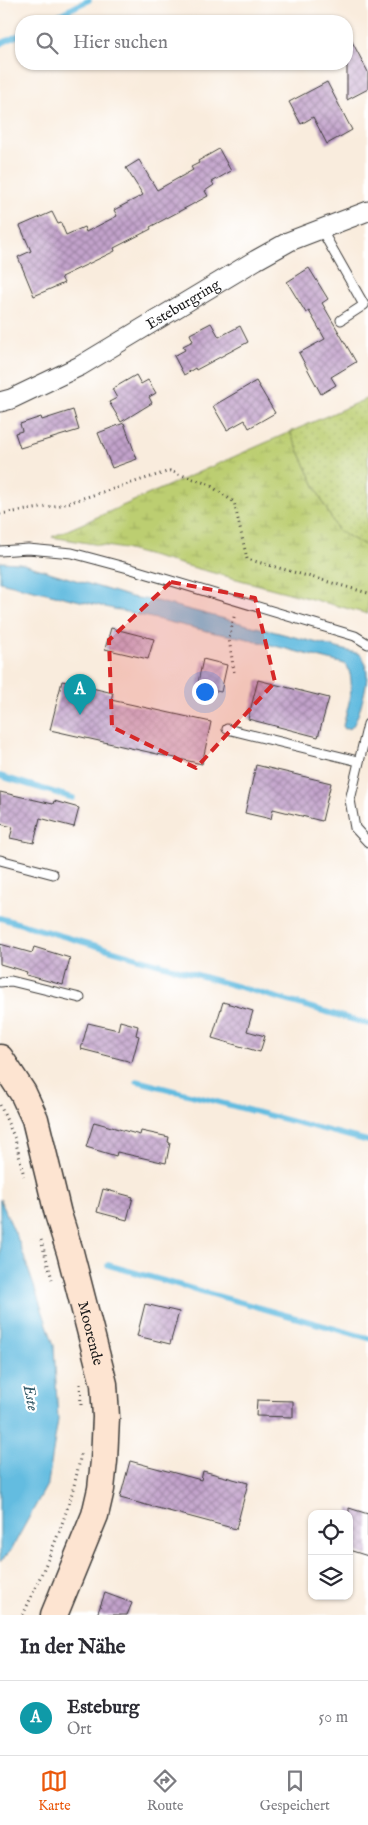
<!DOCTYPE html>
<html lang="de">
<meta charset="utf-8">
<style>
:root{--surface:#fff;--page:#f2f2f3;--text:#2b2b33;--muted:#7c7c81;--line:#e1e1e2;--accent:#ea580c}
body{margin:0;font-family:"IM FELL English",serif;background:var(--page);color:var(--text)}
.controls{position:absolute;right:15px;bottom:15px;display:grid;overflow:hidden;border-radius:10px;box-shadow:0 1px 4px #0004}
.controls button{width:45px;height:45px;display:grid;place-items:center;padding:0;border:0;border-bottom:1px solid var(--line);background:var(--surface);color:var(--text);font:25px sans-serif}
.you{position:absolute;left:204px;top:691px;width:18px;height:18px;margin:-12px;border:4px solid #fff;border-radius:50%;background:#1a73e8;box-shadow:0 0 0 8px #1a73e833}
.badge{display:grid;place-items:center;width:32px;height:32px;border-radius:50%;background:var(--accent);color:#fff;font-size:16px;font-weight:700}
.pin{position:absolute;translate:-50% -41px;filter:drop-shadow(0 1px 2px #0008)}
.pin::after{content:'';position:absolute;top:26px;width:18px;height:15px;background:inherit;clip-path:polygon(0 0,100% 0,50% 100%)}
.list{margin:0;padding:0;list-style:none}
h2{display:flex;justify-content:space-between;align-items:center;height:65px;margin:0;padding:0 20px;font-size:21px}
h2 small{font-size:16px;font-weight:400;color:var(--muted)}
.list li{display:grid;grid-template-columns:32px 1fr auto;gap:15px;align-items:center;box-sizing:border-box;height:75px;padding:0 20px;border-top:1px solid var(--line)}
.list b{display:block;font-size:19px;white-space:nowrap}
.list p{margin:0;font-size:16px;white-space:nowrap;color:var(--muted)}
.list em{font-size:16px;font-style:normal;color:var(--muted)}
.icon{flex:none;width:28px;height:28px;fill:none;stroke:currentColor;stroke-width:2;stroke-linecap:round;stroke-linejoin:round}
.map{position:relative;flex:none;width:368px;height:1615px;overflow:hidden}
.search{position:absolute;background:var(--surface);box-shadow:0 1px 4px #0004;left:15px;right:15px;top:15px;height:55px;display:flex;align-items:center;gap:12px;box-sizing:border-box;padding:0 18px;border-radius:20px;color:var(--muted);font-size:19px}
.sheet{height:140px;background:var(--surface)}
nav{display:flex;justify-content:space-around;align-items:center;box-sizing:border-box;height:70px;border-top:1px solid var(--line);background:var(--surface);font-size:14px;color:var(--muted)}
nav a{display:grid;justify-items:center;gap:2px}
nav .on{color:var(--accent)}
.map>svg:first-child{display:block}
</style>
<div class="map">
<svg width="368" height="1615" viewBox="0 0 368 1615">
<defs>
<pattern id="grass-dots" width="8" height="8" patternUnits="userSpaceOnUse" patternTransform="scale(1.25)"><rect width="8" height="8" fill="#bcce71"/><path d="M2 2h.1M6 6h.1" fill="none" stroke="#a1b061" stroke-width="1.8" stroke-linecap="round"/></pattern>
<pattern id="wetland-marsh" width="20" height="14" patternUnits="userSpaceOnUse" patternTransform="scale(1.25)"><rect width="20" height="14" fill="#bcce71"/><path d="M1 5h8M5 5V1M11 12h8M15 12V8" fill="none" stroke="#a1b061"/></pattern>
<pattern id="building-cross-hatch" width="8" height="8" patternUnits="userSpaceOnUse" patternTransform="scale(1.25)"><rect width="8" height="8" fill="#c2a2cb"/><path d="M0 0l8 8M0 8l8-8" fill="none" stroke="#9d83a4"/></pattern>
</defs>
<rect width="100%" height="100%" fill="#fff"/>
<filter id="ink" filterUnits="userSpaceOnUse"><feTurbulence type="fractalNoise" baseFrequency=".02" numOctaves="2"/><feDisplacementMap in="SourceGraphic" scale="10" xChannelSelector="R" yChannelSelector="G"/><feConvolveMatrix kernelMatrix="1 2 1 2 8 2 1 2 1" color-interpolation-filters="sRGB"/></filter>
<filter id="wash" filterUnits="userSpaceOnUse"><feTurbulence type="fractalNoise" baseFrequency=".0096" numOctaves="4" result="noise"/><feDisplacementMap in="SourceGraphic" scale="20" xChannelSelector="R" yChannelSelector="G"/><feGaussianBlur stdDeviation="1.12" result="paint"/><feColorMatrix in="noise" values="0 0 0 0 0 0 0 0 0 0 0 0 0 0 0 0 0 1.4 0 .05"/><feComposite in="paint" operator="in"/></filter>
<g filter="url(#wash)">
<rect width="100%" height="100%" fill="#f9ecdd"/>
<!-- grass -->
<path fill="url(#grass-dots)" stroke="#6c7546" d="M 368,398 L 368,547 L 338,531 L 321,499 L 290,432 Z"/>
<!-- wetland -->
<path fill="url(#wetland-marsh)" stroke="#6c7546" d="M 290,432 L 321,499 L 338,531 L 368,547 L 368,614 L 124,549 L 52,537 Z"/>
<!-- water -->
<g fill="#63bce0" stroke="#406c7e">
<path d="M 0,562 L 20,563 L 131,597 L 156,601 L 360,654 C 365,659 367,669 367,676 C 367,686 358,722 351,728 L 345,729 L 343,726 C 347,709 358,680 345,664 L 244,638 L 215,633 L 0,582 Z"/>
<path d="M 0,1199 L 19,1242 L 54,1345 L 58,1420 L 48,1483 L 10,1552 L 0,1562 Z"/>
</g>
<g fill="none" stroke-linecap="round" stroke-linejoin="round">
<!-- stream -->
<g stroke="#63bce0" stroke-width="5.5">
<path d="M 46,21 L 89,0"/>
<path d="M 0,44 L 21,34"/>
<path d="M 0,776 L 73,798"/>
<path d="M 0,918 L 368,1024"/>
<path d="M 137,1081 L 368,1141"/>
<path d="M 108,1265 L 368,1338"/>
</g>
</g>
<g id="blocks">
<!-- building -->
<g fill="url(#building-cross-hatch)">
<path d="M 347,32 L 368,72 L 368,89 L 347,100 Z"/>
<path d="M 327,82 L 352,130 L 327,144 L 313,117 L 301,124 L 289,102 Z"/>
<path d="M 219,149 L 231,171 L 212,182 L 214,185 L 205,191 L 208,196 L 150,227 L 151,229 L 114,248 L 115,251 L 61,277 L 64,283 L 34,296 L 18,257 L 31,251 L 20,226 L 52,212 L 58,224 L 61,223 L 66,235 L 84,227 L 86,232 L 117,216 L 114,210 L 143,195 L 126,168 L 139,160 L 157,190 L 193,170 L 191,167 L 199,163 L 198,161 Z"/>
<path d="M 309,268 L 328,299 L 322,303 L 356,362 L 331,377 L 336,385 L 321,394 L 299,353 L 325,339 L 309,311 L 306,313 L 287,282 Z"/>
<path d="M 211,323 L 219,337 L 240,326 L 248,342 L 196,370 L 195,368 L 184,375 L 174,356 L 185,350 L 183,346 L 193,341 L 190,334 Z"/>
<path d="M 136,375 L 141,384 L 148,380 L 156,393 L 149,397 L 152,403 L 121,422 L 109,402 L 117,398 L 112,389 Z"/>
<path d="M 256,381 L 275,413 L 249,428 L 245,420 L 227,430 L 213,406 Z"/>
<path d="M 73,410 L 79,430 L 20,448 L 15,433 L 22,431 L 20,424 L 41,417 L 42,420 Z"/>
<path d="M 124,423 L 137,459 L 112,468 L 98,433 Z"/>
<path d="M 111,628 L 154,639 L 148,659 L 105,649 Z"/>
<path d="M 203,659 L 227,665 L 221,692 L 197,687 Z"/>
<path d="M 258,680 L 329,698 L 318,737 L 248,719 Z"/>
<path d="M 62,681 L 113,693 L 111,700 L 211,722 L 202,764 L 50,730 Z"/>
<path d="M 256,765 L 331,783 L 322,821 L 273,809 L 271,819 L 245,813 Z"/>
<path d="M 0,792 L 53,804 L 54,801 L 79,808 L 74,827 L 40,818 L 34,843 L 10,838 L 13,827 L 0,824 Z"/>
<path d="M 0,944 L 32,953 L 34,947 L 70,958 L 63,985 L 26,975 L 27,972 L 0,964 Z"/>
<path d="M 223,1002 L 253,1011 L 247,1031 L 265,1036 L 260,1052 L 212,1038 Z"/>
<path d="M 120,1021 L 138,1026 L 136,1035 L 139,1036 L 132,1062 L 81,1049 L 88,1023 L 118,1030 Z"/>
<path d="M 94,1122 L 140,1135 L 141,1131 L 169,1137 L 168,1142 L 170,1143 L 166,1163 L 117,1152 L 116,1156 L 86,1147 Z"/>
<path d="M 103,1189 L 133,1197 L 127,1220 L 97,1212 Z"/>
<path d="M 145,1304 L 179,1312 L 170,1344 L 137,1336 Z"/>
<path d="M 257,1400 L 293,1401 L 293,1417 L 256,1416 Z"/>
<path d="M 130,1461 L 201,1480 L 203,1471 L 248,1483 L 236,1529 L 120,1498 Z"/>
<path d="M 349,1508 L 368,1514 L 368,1556 L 349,1550 Z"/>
<path d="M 105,1593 L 132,1603 L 127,1615 L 97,1615 Z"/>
</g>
</g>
</g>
<g filter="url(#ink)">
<use href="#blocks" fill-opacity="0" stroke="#3d3b39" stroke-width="1"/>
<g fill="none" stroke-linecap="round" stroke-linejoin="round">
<defs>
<g id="lane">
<path d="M 321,229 L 364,305 L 341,320"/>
<path d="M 0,551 L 28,549 L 72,553 L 128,568 L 355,636 L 368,644"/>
<path d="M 368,724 L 350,800 L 355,828 L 368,842"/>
<path d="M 227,729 L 358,761"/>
<path d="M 0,860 L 53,874"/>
<path d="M 0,982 L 11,981 L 80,998"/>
</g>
<g id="street">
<path id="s1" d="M 0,402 L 11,399 L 80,366 L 256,260 L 290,241 L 368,211"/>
</g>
<g id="secondary">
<path id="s2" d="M 0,1058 L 23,1093 L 35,1119 L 58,1214 L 70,1252 L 104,1384 L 106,1417 L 104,1461 L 101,1489 L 95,1515 L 54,1615"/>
</g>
</defs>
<!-- lane casing -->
<use href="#lane" stroke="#3d3b39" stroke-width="11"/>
<!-- street casing -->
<use href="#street" stroke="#3d3b39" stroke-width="21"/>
<!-- secondary casing -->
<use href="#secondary" stroke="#3d3b39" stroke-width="29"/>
<!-- path -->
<g stroke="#3d3b39" stroke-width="3" stroke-dasharray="1 4" stroke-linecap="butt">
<path d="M 0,514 L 61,505 L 170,471 L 208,484 L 234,502 L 247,559 L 368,593"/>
<path d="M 234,672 L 229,639 L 235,613"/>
<path d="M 0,1105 L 15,1139 L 24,1176"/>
<path d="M 41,1240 L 52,1279"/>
<path d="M 80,1384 L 81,1405"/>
<path d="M 23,1615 C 47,1562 72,1510 81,1452"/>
</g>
<!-- lane -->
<use href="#lane" stroke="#fff" stroke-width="9"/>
<!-- street -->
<use href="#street" stroke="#fff" stroke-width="19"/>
<!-- secondary -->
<use href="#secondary" stroke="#fde4d1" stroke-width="26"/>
</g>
</g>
<!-- marked area -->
<path fill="#d62828" fill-opacity="0.2" stroke="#d62828" stroke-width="4" stroke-dasharray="10 6" stroke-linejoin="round" d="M 171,582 L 255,598 L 275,682 L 196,768 L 112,727 L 109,640 Z"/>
<g text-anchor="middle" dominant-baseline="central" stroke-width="4.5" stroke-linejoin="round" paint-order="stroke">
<!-- street labels -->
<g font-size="15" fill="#1c1c1c" stroke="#fff">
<text stroke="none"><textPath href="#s1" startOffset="208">Esteburgring</textPath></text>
<text stroke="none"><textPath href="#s2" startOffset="292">Moorende</textPath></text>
</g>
<!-- water labels -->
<g font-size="16" font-style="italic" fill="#385c6a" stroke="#fff">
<text transform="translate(30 1398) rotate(79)">Este</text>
</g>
</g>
</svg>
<div class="controls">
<button><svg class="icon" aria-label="locate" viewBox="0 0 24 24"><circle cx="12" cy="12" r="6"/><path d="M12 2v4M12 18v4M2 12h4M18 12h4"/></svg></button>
<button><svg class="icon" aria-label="layers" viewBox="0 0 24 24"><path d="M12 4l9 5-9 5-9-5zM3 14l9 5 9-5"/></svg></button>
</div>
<div class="you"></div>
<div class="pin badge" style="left:80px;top:715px;background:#0f9aa8">A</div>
<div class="search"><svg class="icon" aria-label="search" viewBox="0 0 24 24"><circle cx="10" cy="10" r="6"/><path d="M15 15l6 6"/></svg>Hier suchen</div>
</div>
<section class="sheet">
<h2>In der Nähe<small></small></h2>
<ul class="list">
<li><span class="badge" style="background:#0f9aa8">A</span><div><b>Esteburg</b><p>Ort</p></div><em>50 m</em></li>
</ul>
</section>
<nav>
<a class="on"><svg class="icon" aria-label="map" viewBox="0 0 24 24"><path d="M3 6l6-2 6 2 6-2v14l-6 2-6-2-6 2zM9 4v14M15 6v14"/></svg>Karte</a>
<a><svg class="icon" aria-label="directions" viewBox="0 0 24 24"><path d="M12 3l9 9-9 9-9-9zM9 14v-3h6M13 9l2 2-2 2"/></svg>Route</a>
<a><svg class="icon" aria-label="saved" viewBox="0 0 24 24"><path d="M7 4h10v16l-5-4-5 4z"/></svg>Gespeichert</a>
</nav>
